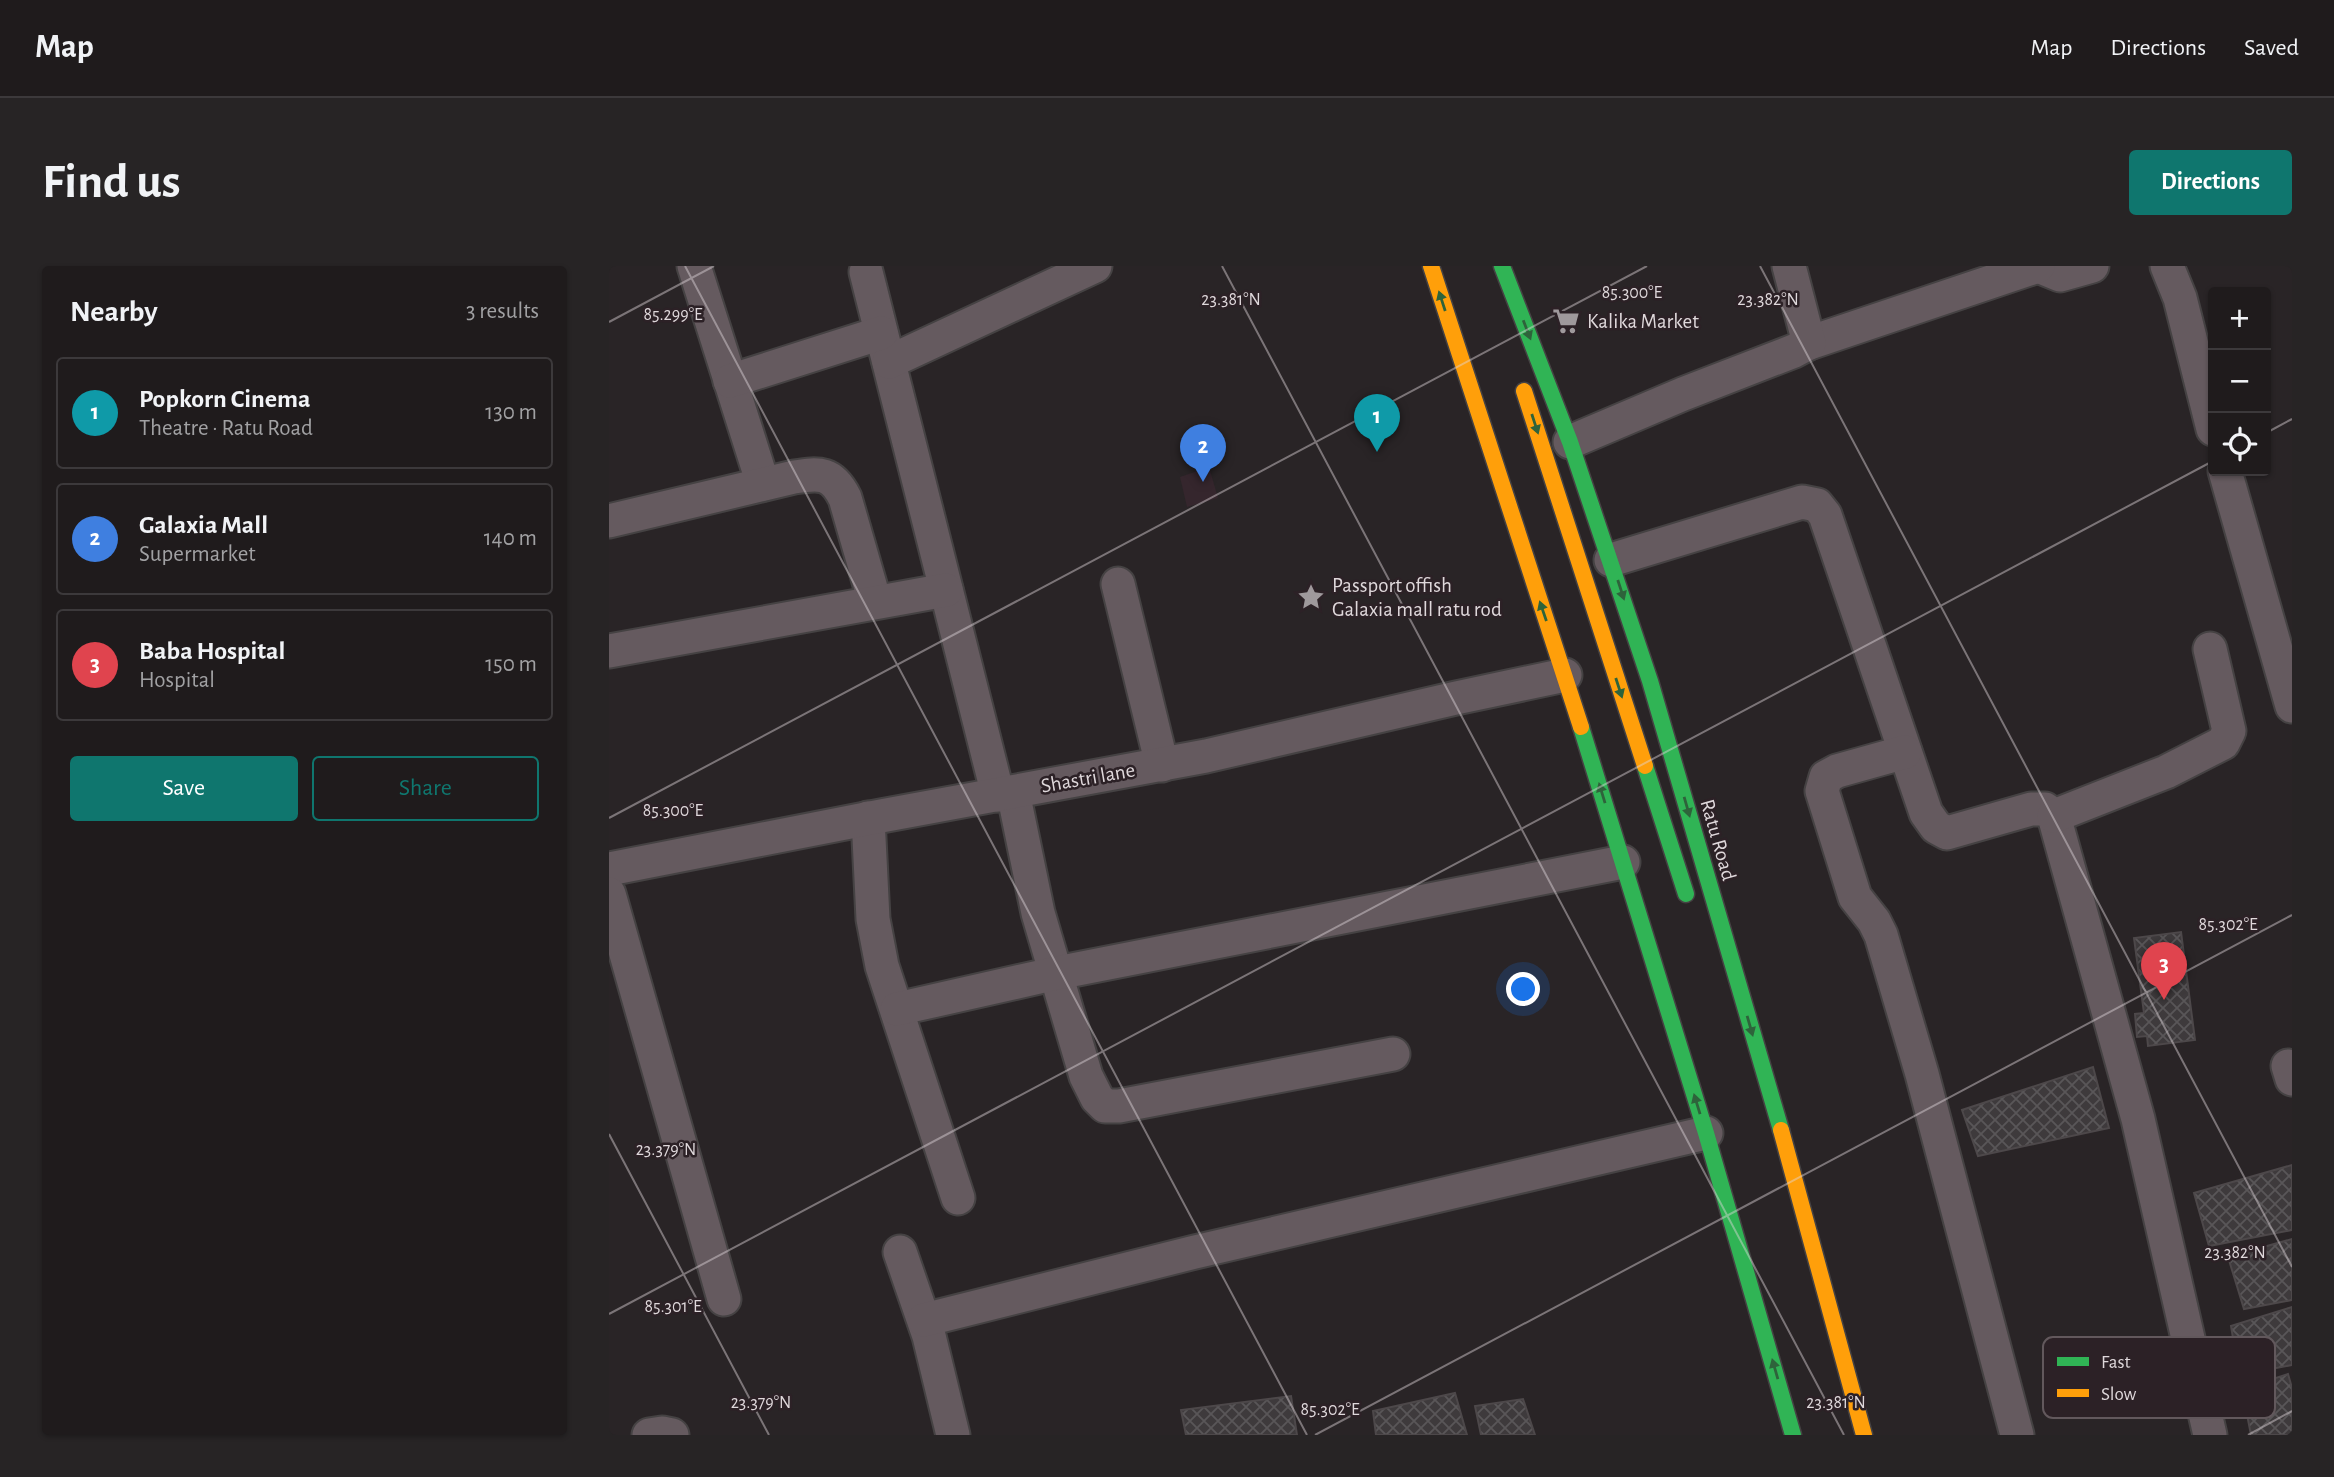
<!DOCTYPE html>
<meta charset="utf-8">
<style>
:root{--surface:#1f1b1c;--page:#272425;--text:#f1f3f6;--muted:#a1a1a3;--line:#3c393b;--accent:#0f766e}
body{margin:0;font-family:"Alegreya Sans",sans-serif;background:var(--page);color:var(--text)}
.controls{position:absolute;right:21px;top:21px;display:grid;overflow:hidden;border-radius:7px;box-shadow:0 2px 5px #0004}
.controls button{width:63px;height:63px;display:grid;place-items:center;padding:0;border:0;border-bottom:2px solid var(--line);background:var(--surface);color:var(--text);font:35px sans-serif}
.you{position:absolute;left:915px;top:724px;width:24px;height:24px;margin:-18px;border:5px solid #fff;border-radius:50%;background:#1a73e8;box-shadow:0 0 0 10px #1a73e833}
.badge{display:grid;place-items:center;width:46px;height:46px;border-radius:50%;background:var(--accent);color:#fff;font-size:23px;font-weight:700}
.pin{position:absolute;translate:-50% -58px;filter:drop-shadow(0 2px 4px #0008)}
.pin::after{content:'';position:absolute;top:37px;width:24px;height:21px;background:inherit;clip-path:polygon(0 0,100% 0,50% 100%)}
.list{margin:0;padding:0;list-style:none}
h2{display:flex;justify-content:space-between;align-items:center;height:91px;margin:0;padding:0 28px;font-size:30px}
h2 small{font-size:23px;font-weight:400;color:var(--muted)}
.list li{display:grid;grid-template-columns:46px 1fr auto;gap:21px;align-items:center;box-sizing:border-box;height:112px;margin:0 14px 14px;padding:0 14px;border:2px solid var(--line);border-radius:7px}
.list b{display:block;font-size:26px;white-space:nowrap}
.list p{margin:0;font-size:23px;white-space:nowrap;color:var(--muted)}
.list em{font-size:23px;font-style:normal;color:var(--muted)}
.actions{display:flex;gap:14px;padding:21px 28px}
.actions a{flex:1;padding:16px 0;border:2px solid var(--accent);border-radius:7px;text-align:center;font-size:24px;color:var(--accent)}
.actions .main{background:var(--accent);color:#fff}
.icon{flex:none;width:38px;height:38px;fill:none;stroke:currentColor;stroke-width:2;stroke-linecap:round;stroke-linejoin:round}
.map{position:relative;flex:none;width:1683px;height:1169px;overflow:hidden;border-radius:7px}
header{display:flex;align-items:center;gap:42px;box-sizing:border-box;height:98px;padding:0 35px;background:var(--surface);border-bottom:2px solid var(--line)}
header strong{font-size:33px}
nav{display:flex;gap:38px;margin-inline-start:auto;font-size:24px}
.intro{display:flex;align-items:center;justify-content:space-between;box-sizing:border-box;height:168px;padding:0 42px}
h1{margin:0;font-size:49px}
.button{padding:18px 32px;border-radius:7px;background:var(--accent);color:#fff;font-size:24px;font-weight:700}
main{display:flex;gap:42px;padding:0 42px}
aside{flex:1;background:var(--surface);border-radius:7px;box-shadow:0 2px 5px #0004}
.map>svg:first-child{display:block}
</style>
<header>
<strong>Map</strong>
<nav><a>Map</a><a>Directions</a><a>Saved</a></nav>
</header>
<div class="intro"><h1>Find us</h1><a class="button">Directions</a></div>
<main>
<aside>
<h2>Nearby<small>3 results</small></h2>
<ul class="list">
<li><span class="badge" style="background:#0f9aa8">1</span><div><b>Popkorn Cinema</b><p>Theatre · Ratu Road</p></div><em>130 m</em></li>
<li><span class="badge" style="background:#3f7fe0">2</span><div><b>Galaxia Mall</b><p>Supermarket</p></div><em>140 m</em></li>
<li><span class="badge" style="background:#e0444e">3</span><div><b>Baba Hospital</b><p>Hospital</p></div><em>150 m</em></li>
</ul>
<div class="actions"><a class="main">Save</a><a>Share</a></div>
</aside>
<div class="map">
<svg width="1683" height="1169" viewBox="0 0 1683 1169">
<defs>
<pattern id="building-cross-hatch" width="8" height="8" patternUnits="userSpaceOnUse" patternTransform="scale(1.75)"><rect width="8" height="8" fill="#3e3a3c"/><path d="M0 0l8 8M0 8l8-8" fill="none" stroke="#595658"/></pattern>
</defs>
<rect width="100%" height="100%" fill="#292426"/>
<!-- built -->
<path fill="#35262d" d="M 600,201 L 609,232 L 578,241 L 571,211 Z"/>
<!-- building -->
<g fill="url(#building-cross-hatch)" stroke="#4d484a" stroke-width="2">
<path d="M 1572,666 L 1586,774 L 1539,780 L 1538,770 L 1528,771 L 1526,748 L 1535,747 L 1525,672 Z"/>
<path d="M 1484,801 L 1500,862 L 1369,890 L 1353,844 Z"/>
<path d="M 1683,899 L 1683,964 L 1600,980 L 1585,927 Z"/>
<path d="M 1683,973 L 1683,1034 L 1635,1043 L 1619,991 Z"/>
<path d="M 1683,1041 L 1683,1099 L 1630,1109 L 1622,1060 Z"/>
<path d="M 1679,1108 L 1683,1122 L 1683,1169 L 1642,1169 L 1633,1123 Z"/>
<path d="M 846,1127 L 858,1169 L 767,1169 L 764,1145 Z"/>
<path d="M 682,1130 L 688,1169 L 577,1169 L 572,1144 Z"/>
<path d="M 914,1133 L 926,1169 L 872,1169 L 866,1140 Z"/>
</g>
<g fill="none" stroke-linecap="round" stroke-linejoin="round">
<defs>
<g id="street">
<path d="M 85,0 L 154,218"/>
<path d="M 1429,0 L 1451,9 L 1483,0"/>
<path d="M 1558,0 L 1571,32 L 1604,163"/>
<path d="M 257,6 L 389,529"/>
<path d="M 1200,77 L 1429,0"/>
<path d="M 280,96 L 486,0"/>
<path d="M 121,115 L 272,67"/>
<path d="M 961,176 L 1074,128 L 1185,85 L 1200,77 L 1180,0"/>
<path d="M 1616,205 L 1683,440"/>
<path d="M 0,255 L 185,211 C 211,207 223,206 236,232 L 266,336"/>
<path d="M 1002,294 L 1193,236 L 1208,239 L 1216,249 L 1317,547 L 1327,561 L 1338,567 L 1422,543 L 1436,543 L 1445,550 L 1529,853 L 1601,1169"/>
<path d="M 509,318 L 553,499"/>
<path d="M 0,385 L 337,324"/>
<path d="M 1296,486 L 1228,505 L 1217,511 L 1213,525 L 1246,631 L 1265,655 L 1272,669 L 1313,808 L 1408,1169"/>
<path d="M 404,526 L 429,647 L 477,810 L 488,832 L 496,840 L 510,840 L 784,788"/>
<path d="M 1445,550 L 1557,506 L 1614,477 L 1620,465 L 1601,383"/>
<path d="M 259,552 L 264,653 L 273,700 L 349,932"/>
<path d="M 0,603 L 272,550 L 597,490 L 847,432 L 956,409"/>
<path d="M 0,628 L 115,1033"/>
<path d="M 288,743 L 448,707 L 1014,596"/>
<path d="M 1679,800 L 1683,813"/>
<path d="M 291,986 L 320,1070 L 344,1169"/>
<path d="M 315,1054 L 586,986 L 1097,867"/>
<path d="M 40,1169 L 53,1167 L 63,1169"/>
</g>
<g id="fast">
<path d="M 893,0 L 961,176 L 1041,415 L 1172,864"/>
<path d="M 972,461 L 1097,867 L 1184,1169"/>
<path d="M 1036,500 L 1077,628"/>
</g>
<g id="slow">
<path d="M 822,0 L 972,461"/>
<path d="M 915,125 L 1036,500"/>
<path d="M 1172,864 L 1255,1169"/>
</g>
</defs>
<!-- street casing -->
<use href="#street" stroke="#454243" stroke-width="37"/>
<!-- fast casing -->
<use href="#fast" stroke="#454243" stroke-width="19"/>
<!-- slow casing -->
<use href="#slow" stroke="#454243" stroke-width="19"/>
<!-- street -->
<use href="#street" stroke="#655a5f" stroke-width="33"/>
<!-- fast -->
<use href="#fast" stroke="#30b455" stroke-width="16"/>
<!-- slow -->
<use href="#slow" stroke="#ff9f0a" stroke-width="16"/>
</g>
<!-- one-way arrows -->
<defs><path id="oneway-solid" d="M-6-.8H1V-3.2L6.5 0L1 3.2V.8H-6Z" transform="scale(1.75)"/></defs>
<g fill="#2e633b">
<use href="#oneway-solid" transform="translate(833 35) rotate(-108)"/>
<use href="#oneway-solid" transform="translate(918 64) rotate(69)"/>
<use href="#oneway-solid" transform="translate(926 158) rotate(72)"/>
<use href="#oneway-solid" transform="translate(1012 324) rotate(72)"/>
<use href="#oneway-solid" transform="translate(934 345) rotate(-109)"/>
<use href="#oneway-solid" transform="translate(1010 422) rotate(72)"/>
<use href="#oneway-solid" transform="translate(993 527) rotate(-107)"/>
<use href="#oneway-solid" transform="translate(1078 541) rotate(74)"/>
<use href="#oneway-solid" transform="translate(1141 760) rotate(74)"/>
<use href="#oneway-solid" transform="translate(1088 838) rotate(-107)"/>
<use href="#oneway-solid" transform="translate(1166 1103) rotate(-106)"/>
</g>
<!-- ticks -->
<path fill="none" stroke="#dfd8db" stroke-width="2" stroke-opacity="0.45" d="M 76,0 L 698,1169M 613,0 L 1235,1169M 1151,0 L 1683,1001M 0,56 L 105,0M 1657,167 L 1683,153M 0,552 L 1038,0M 0,868 L 160,1169M 0,1048 L 1604,195M 706,1169 L 1683,649M 1639,1169 L 1683,1145"/>
<!-- icons -->
<defs>
<symbol id="supermarket-bare" viewBox="-9 -9 18 18"><path d="M-6-5.5h2.5l.6 2H6L4.5 2H-2.5L-4.4-4H-6ZM-1.5 3.2a1.3 1.3 0 1 0 .1 0ZM3 3.2a1.3 1.3 0 1 0 .1 0Z" fill="#9f999c" stroke="#2c2126" stroke-width="2.5" paint-order="stroke"/></symbol>
<symbol id="sight-bare" viewBox="-9 -9 18 18"><path d="M0-6L1.8-2.2L6-1.7L2.9 1.2L3.7 5.4L0 3.3L-3.7 5.4L-2.9 1.2L-6-1.7L-1.8-2.2Z" fill="#9f999c" stroke="#2c2126" stroke-width="2.5" paint-order="stroke"/></symbol>
</defs>
<g fill-rule="evenodd">
<use href="#supermarket-bare" x="938" y="36" width="38" height="38"/>
<use href="#sight-bare" x="683" y="312" width="38" height="38"/>
</g>
<g text-anchor="middle" dominant-baseline="central" stroke-width="5" stroke-linejoin="round" paint-order="stroke">
<!-- poi labels -->
<g font-size="21" fill="#dfd8db" stroke="#2c2126" text-anchor="start">
<text x="978" y="55">Kalika Market</text>
<text x="723" y="319">Passport offish<tspan x="723" dy="24">Galaxia mall ratu rod</tspan></text>
</g>
<!-- street labels -->
<g font-size="21" fill="#dfd8db" stroke="#2c2126">
<text transform="translate(479 512) rotate(-10)">Shastri lane</text>
<text transform="translate(1109 574) rotate(74)">Ratu Road</text>
</g>
</g>
<!-- legend -->
<rect x="1434" y="1071" width="232" height="81" rx="10" fill="#2c2126" stroke="#62585c" stroke-width="2"/>
<rect x="1448" y="1091" width="32" height="9" fill="#30b455"/>
<rect x="1448" y="1123" width="32" height="8" fill="#ff9f0a"/>
<g font-size="19" fill="#dfd8db">
<text x="1492" y="1102">Fast</text>
<text x="1492" y="1134">Slow</text>
</g>
<g font-size="18" text-anchor="middle" fill="#dfd8db" stroke="#2c2126" stroke-width="5" stroke-linejoin="round" paint-order="stroke">
<text x="1023" y="32">85.300°E</text>
<text x="622" y="39">23.381°N</text>
<text x="1159" y="39">23.382°N</text>
<text x="64" y="54">85.299°E</text>
<text x="64" y="550">85.300°E</text>
<text x="1619" y="664">85.302°E</text>
<text x="57" y="889">23.379°N</text>
<text x="1626" y="992">23.382°N</text>
<text x="64" y="1046">85.301°E</text>
<text x="152" y="1142">23.379°N</text>
<text x="1227" y="1142">23.381°N</text>
<text x="721" y="1149">85.302°E</text>
</g>
</svg>
<div class="controls">
<button>+</button>
<button>−</button>
<button><svg class="icon" aria-label="locate" viewBox="0 0 24 24"><circle cx="12" cy="12" r="6"/><path d="M12 2v4M12 18v4M2 12h4M18 12h4"/></svg></button>
</div>
<div class="you"></div>
<div class="pin badge" style="left:768px;top:186px;background:#0f9aa8">1</div>
<div class="pin badge" style="left:594px;top:216px;background:#3f7fe0">2</div>
<div class="pin badge" style="left:1555px;top:734px;background:#e0444e">3</div>
</div>
</main>
